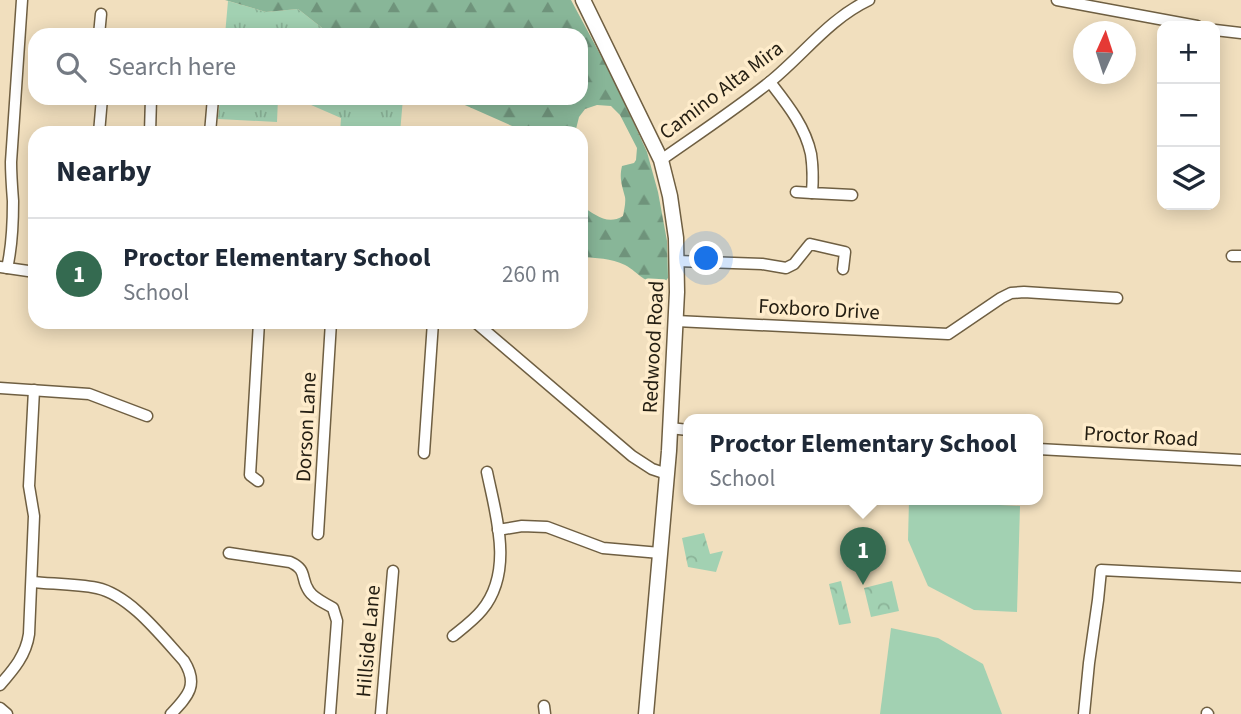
<!DOCTYPE html>
<meta charset="utf-8">
<style>
:root{--surface:#fff;--page:#f6f6f7;--text:#1f2937;--muted:#747a83;--line:#e0e1e3;--accent:#346a50}
body{margin:0;font-family:"Source Sans 3",sans-serif;background:var(--page);color:var(--text)}
.controls{position:absolute;right:21px;top:21px;display:grid;overflow:hidden;border-radius:14px;box-shadow:0 4px 18px #0003}
.controls button{width:63px;height:63px;display:grid;place-items:center;padding:0;border:0;border-bottom:2px solid var(--line);background:var(--surface);color:var(--text);font:35px sans-serif}
.compass{position:absolute;left:1073px;top:21px;width:63px;height:63px;border-radius:50%;background:var(--surface);box-shadow:0 4px 18px #0003;rotate:3deg}
.you{position:absolute;left:707px;top:259px;width:24px;height:24px;margin:-18px;border:5px solid #fff;border-radius:50%;background:#1a73e8;box-shadow:0 0 0 10px #1a73e833}
.badge{display:grid;place-items:center;width:46px;height:46px;border-radius:50%;background:var(--accent);color:#fff;font-size:23px;font-weight:700}
.pin{position:absolute;translate:-50% -58px;filter:drop-shadow(0 2px 4px #0008)}
.pin::after{content:'';position:absolute;top:37px;width:24px;height:21px;background:inherit;clip-path:polygon(0 0,100% 0,50% 100%)}
.popup{position:absolute;left:683px;top:414px;width:360px;height:91px;box-sizing:border-box;display:grid;place-content:center;border-radius:14px;background:var(--surface);filter:drop-shadow(0 2px 5px #0005);font-size:23px;white-space:nowrap;color:var(--muted)}
.popup b{font-size:26px;color:var(--text)}
.popup::after{content:'';position:absolute;left:50%;top:100%;margin-left:-14px;border:14px solid transparent;border-top-color:var(--surface)}
.list{margin:0;padding:0;list-style:none}
h2{display:flex;justify-content:space-between;align-items:center;height:91px;margin:0;padding:0 28px;font-size:30px}
h2 small{font-size:23px;font-weight:400;color:var(--muted)}
.list li{display:grid;grid-template-columns:46px 1fr auto;gap:21px;align-items:center;box-sizing:border-box;height:112px;padding:0 28px;border-top:2px solid var(--line)}
.list b{display:block;font-size:26px;white-space:nowrap}
.list p{margin:0;font-size:23px;white-space:nowrap;color:var(--muted)}
.list em{font-size:23px;font-style:normal;color:var(--muted)}
.icon{flex:none;width:38px;height:38px;fill:none;stroke:currentColor;stroke-width:2;stroke-linecap:round;stroke-linejoin:round}
.map{position:relative;flex:none;width:1241px;height:714px;overflow:hidden}
.search{position:absolute;background:var(--surface);box-shadow:0 4px 18px #0003;left:28px;top:28px;width:560px;height:77px;display:flex;align-items:center;gap:18px;box-sizing:border-box;padding:0 24px;border-radius:21px;color:var(--muted);font-size:26px}
.panel{position:absolute;background:var(--surface);box-shadow:0 4px 18px #0003;left:28px;top:126px;width:560px;height:203px;border-radius:21px}
.map>svg:first-child{display:block}
</style>
<div class="map">
<svg width="1241" height="714" viewBox="0 0 1241 714">
<defs>
<pattern id="grass-tufts" width="24" height="20" patternUnits="userSpaceOnUse" patternTransform="scale(1.75)"><rect width="24" height="20" fill="#a2d1b2"/><path d="M3 7l-1-3M5 7V3M7 7l1-3M15 17l-1-3M17 17v-4M19 17l1-3" fill="none" stroke="#8bb398"/></pattern>
<pattern id="forest-firs" width="22" height="20" patternUnits="userSpaceOnUse" patternTransform="scale(1.75)"><rect width="22" height="20" fill="#88b698"/><path d="M5 1l3.5 6h-7zM16 11l3.5 6h-7z" fill="#6f937b"/></pattern>
<pattern id="park-crowns" width="20" height="18" patternUnits="userSpaceOnUse" patternTransform="scale(1.75)"><rect width="20" height="18" fill="#a2d1b2"/><path d="M2 6a3 3 0 1 1 6 0M12 15a3 3 0 1 1 6 0" fill="none" stroke="#8bb398"/></pattern>
</defs>
<rect width="100%" height="100%" fill="#f1dfbe"/>
<!-- grass -->
<g fill="url(#grass-tufts)">
<path d="M 228,1 L 266,12 L 298,9 L 331,35 L 225,35 Z"/>
<path d="M 220,98 L 278,98 L 277,122 L 218,119 Z"/>
<path d="M 295,98 L 403,98 L 400,133 L 340,133 L 341,118 Z"/>
</g>
<!-- forest -->
<path fill="url(#forest-firs)" d="M 225,0 L 571,0 L 616,84 L 647,152 L 658,192 L 667,241 L 668,278 L 664,283 C 643,284 641,274 625,265 C 611,258 596,258 581,257 L 581,206 C 595,214 607,226 623,216 C 624,210 626,203 625,197 C 622,185 619,179 622,166 L 634,163 L 636,160 L 637,148 L 620,115 L 611,106 L 597,105 L 585,109 L 579,117 L 575,133 L 524,133 L 519,129 L 449,98 L 581,98 L 581,35 L 331,35 L 298,9 L 266,12 Z"/>
<!-- park -->
<g fill="url(#park-crowns)">
<path d="M 704,533 L 710,554 L 723,551 L 716,572 L 688,567 L 682,538 Z"/>
<path d="M 841,581 L 851,623 L 839,625 L 829,584 Z"/>
<path d="M 892,581 L 899,611 L 871,617 L 864,588 Z"/>
</g>
<!-- pitch -->
<g fill="#a2d1b2">
<path d="M 909,500 L 1020,506 L 1017,612 L 974,610 L 928,586 L 908,540 Z"/>
<path d="M 891,628 L 938,638 L 983,664 L 1002,714 L 880,714 Z"/>
</g>
<g fill="none" stroke-linecap="round" stroke-linejoin="round">
<defs>
<g id="minor">
<path d="M 1057,0 L 1197,26"/>
<path d="M 1215,30 L 1241,33"/>
<path d="M 99,35 L 101,14"/>
<path d="M 770,82 C 787,104 805,126 811,154 C 813,167 813,180 812,193 L 852,195"/>
<path d="M 99,133 L 102,98"/>
<path d="M 150,133 L 151,98"/>
<path d="M 210,133 L 213,98"/>
<path d="M 661,160 C 698,134 736,109 771,81 C 804,54 829,19 869,0"/>
<path d="M 796,192 L 812,193"/>
<path d="M 1232,256 L 1241,256"/>
<path d="M 677,261 L 762,264 L 786,268 L 794,264 L 810,244 L 845,252 L 843,269"/>
<path d="M 0,267 L 35,272"/>
<path d="M 7,268 C 12,247 13,223 13,201 C 12,188 11,175 11,162 L 22,0"/>
<path d="M 676,321 L 948,334 L 1001,298 L 1011,293 L 1024,292 L 1117,298"/>
<path d="M 475,322 L 632,456 L 652,469 L 667,474"/>
<path d="M 0,388 L 89,394 L 147,416"/>
<path d="M 670,428 L 688,430"/>
<path d="M 1038,449 L 1241,460"/>
<path d="M 424,453 L 433,322"/>
<path d="M 258,481 L 250,475 L 259,322"/>
<path d="M 498,530 L 522,526 L 547,527 L 603,548 L 660,553"/>
<path d="M 318,534 L 331,322"/>
<path d="M 229,553 L 290,562 C 308,570 300,578 309,591 C 314,599 325,603 333,608 L 337,621 L 330,714"/>
<path d="M 32,582 C 53,584 76,584 97,588 C 130,595 162,637 184,661 C 199,685 188,696 171,714"/>
<path d="M 453,636 C 463,628 474,620 482,610 C 514,571 496,516 487,472"/>
<path d="M 0,685 C 14,669 26,655 29,634 L 34,516 L 29,486 L 34,390"/>
<path d="M 544,706 L 545,714"/>
<path d="M 0,708 L 7,714"/>
<path d="M 1207,713 L 1208,714"/>
<path d="M 381,714 L 393,571"/>
<path d="M 1084,714 L 1089,663 L 1098,600 L 1101,570 L 1241,577"/>
</g>
<path id="major" d="M 583,0 L 661,160 L 670,196 L 676,238 L 677,292 L 669,451 L 646,714"/>
</defs>
<!-- minor casing -->
<use href="#minor" stroke="#6f5f42" stroke-width="13"/>
<!-- major casing -->
<use href="#major" stroke="#6f5f42" stroke-width="17"/>
<!-- minor -->
<use href="#minor" stroke="#fff" stroke-width="10"/>
<!-- major -->
<use href="#major" stroke="#fff" stroke-width="14"/>
</g>
<g text-anchor="middle" dominant-baseline="central" stroke-width="7" stroke-linejoin="round" paint-order="stroke">
<!-- street labels -->
<g font-size="21" fill="#241e12" stroke="#feeccb">
<text transform="translate(721 90) rotate(-37)">Camino Alta Mira</text>
<text transform="translate(819 309) rotate(3)">Foxboro Drive</text>
<text transform="translate(653 347) rotate(-87)">Redwood Road</text>
<text transform="translate(306 427) rotate(-87)">Dorson Lane</text>
<text transform="translate(1141 436) rotate(3)">Proctor Road</text>
<text transform="translate(368 641) rotate(-85)">Hillside Lane</text>
</g>
</g>
</svg>
<div class="controls">
<button>+</button>
<button>−</button>
<button><svg class="icon" aria-label="layers" viewBox="0 0 24 24"><path d="M12 4l9 5-9 5-9-5zM3 14l9 5 9-5"/></svg></button>
</div>
<svg class="compass" viewBox="-18 -18 36 36"><path d="M0-13l5 13h-10z" fill="#e53935"/><path d="M0 13l5-13h-10z" fill="#747a83"/></svg>
<div class="you"></div>
<div class="pin badge" style="left:863px;top:585px">1</div>
<div class="popup"><b>Proctor Elementary School</b>School</div>
<div class="search"><svg class="icon" aria-label="search" viewBox="0 0 24 24"><circle cx="10" cy="10" r="6"/><path d="M15 15l6 6"/></svg>Search here</div>
<section class="panel">
<h2>Nearby<small></small></h2>
<ul class="list">
<li><span class="badge">1</span><div><b>Proctor Elementary School</b><p>School</p></div><em>260 m</em></li>
</ul>
</section>
</div>
